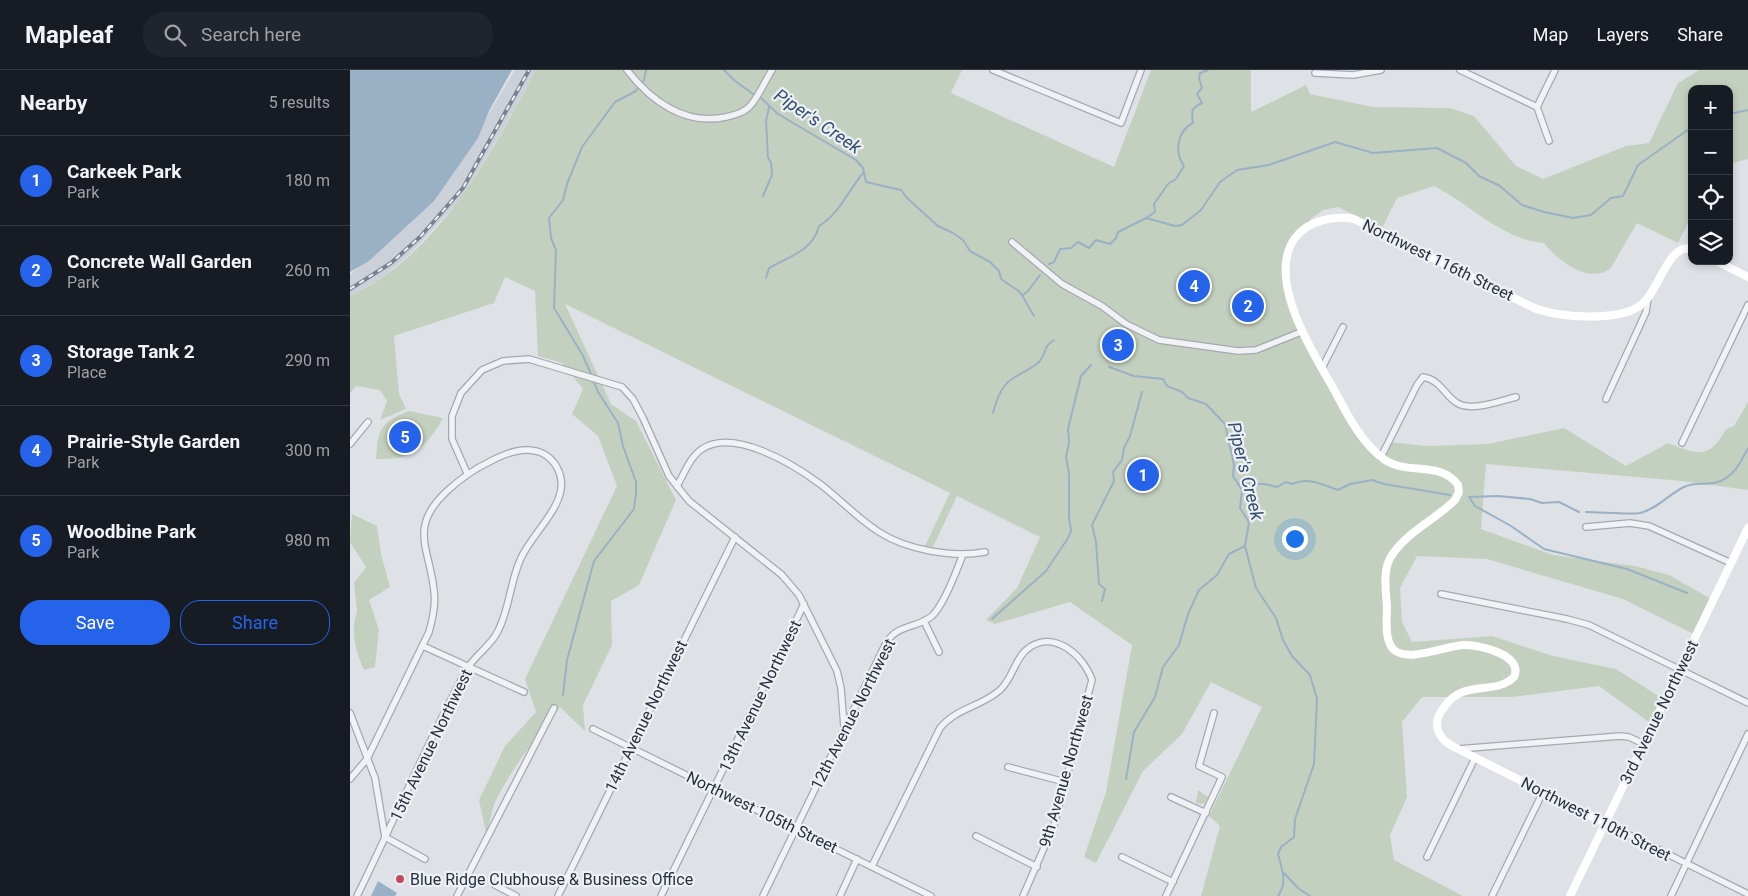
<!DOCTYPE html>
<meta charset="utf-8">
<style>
:root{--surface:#171b24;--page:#20242c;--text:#f1f3f6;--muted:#9ea1a6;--line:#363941;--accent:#2563eb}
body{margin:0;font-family:Roboto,sans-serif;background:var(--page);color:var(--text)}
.controls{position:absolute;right:15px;top:15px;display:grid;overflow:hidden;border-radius:10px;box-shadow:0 2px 8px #0003}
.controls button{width:45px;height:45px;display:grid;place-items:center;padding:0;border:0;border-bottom:1px solid var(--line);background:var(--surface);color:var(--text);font:25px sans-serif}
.you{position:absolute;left:944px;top:468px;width:18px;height:18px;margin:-12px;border:4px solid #fff;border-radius:50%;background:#1a73e8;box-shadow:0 0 0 8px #1a73e833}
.badge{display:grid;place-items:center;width:32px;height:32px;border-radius:50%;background:var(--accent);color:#fff;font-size:16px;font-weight:700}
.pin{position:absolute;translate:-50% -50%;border:2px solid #fff;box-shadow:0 1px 5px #0006}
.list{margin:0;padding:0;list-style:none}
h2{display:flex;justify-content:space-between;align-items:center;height:65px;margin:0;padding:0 20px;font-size:21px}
h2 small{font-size:16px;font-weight:400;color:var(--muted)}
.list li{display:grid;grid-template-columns:32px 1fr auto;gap:15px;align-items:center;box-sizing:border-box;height:90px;padding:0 20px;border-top:1px solid var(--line)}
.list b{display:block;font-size:19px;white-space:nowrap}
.list p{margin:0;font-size:16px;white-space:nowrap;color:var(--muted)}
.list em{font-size:16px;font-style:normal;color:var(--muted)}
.actions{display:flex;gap:10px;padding:15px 20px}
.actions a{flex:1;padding:11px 0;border:1px solid var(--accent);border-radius:20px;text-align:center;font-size:18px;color:var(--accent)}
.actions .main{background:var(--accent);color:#fff}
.icon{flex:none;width:28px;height:28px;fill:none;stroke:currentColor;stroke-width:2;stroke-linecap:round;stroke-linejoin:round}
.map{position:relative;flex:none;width:1398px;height:826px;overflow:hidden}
header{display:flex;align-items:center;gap:30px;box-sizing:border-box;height:70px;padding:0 25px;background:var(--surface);border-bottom:1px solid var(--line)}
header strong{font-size:24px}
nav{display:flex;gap:28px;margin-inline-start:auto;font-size:18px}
.search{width:350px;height:45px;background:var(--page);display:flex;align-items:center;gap:12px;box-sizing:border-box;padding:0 18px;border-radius:20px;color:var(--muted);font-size:19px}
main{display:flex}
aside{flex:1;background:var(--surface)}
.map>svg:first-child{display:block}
</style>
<header>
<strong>Mapleaf</strong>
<div class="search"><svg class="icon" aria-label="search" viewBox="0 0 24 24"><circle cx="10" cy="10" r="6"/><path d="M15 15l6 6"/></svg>Search here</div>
<nav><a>Map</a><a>Layers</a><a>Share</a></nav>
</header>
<main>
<aside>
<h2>Nearby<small>5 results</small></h2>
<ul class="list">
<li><span class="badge">1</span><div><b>Carkeek Park</b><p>Park</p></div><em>180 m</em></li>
<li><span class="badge">2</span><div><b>Concrete Wall Garden</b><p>Park</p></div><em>260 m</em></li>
<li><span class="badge">3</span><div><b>Storage Tank 2</b><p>Place</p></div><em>290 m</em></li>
<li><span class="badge">4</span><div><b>Prairie-Style Garden</b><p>Park</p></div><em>300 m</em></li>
<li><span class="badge">5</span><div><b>Woodbine Park</b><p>Park</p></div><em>980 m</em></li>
</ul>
<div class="actions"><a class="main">Save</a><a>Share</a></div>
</aside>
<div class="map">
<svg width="1398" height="826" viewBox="0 0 1398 826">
<rect width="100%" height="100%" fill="#dee2e7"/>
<!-- built -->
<path fill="#ccd1d9" d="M 165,0 L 186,0 L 147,70 L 111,129 L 59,185 L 33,207 L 0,226 L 0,205 L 64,146 L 114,85 Z"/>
<!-- green -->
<g fill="#c4d0bf">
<path d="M 186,0 L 612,0 L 601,23 L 764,97 L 801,0 L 901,0 L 901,42 L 956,15 L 960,24 L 1023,37 L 1100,38 L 1124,46 L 1166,96 L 1193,109 L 1276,76 L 1299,73 L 1328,13 L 1349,0 L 1398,0 L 1398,89 L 1379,94 L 1379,19 L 1342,19 L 1342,145 L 1328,173 L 1287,153 L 1261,198 C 1239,215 1208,191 1194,173 C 1150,169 1122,135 1084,116 L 1047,128 L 1032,158 L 988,137 L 973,140 L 962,148 L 945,167 L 936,184 L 945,246 L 1003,354 L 1031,387 L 1038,372 L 1077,376 L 1138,374 L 1214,358 L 1276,396 L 1318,373 C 1348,385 1360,389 1376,359 L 1384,356 L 1398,332 L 1398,420 L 1332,411 L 1136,394 L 1131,459 L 1203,485 L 1285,496 L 1319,505 L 1363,530 L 1346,565 L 1273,529 L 1137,489 L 1067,486 L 1050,518 L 1052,552 L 1062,572 L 1142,566 L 1203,586 L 1266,599 L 1315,630 L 1303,655 L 1249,616 L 1162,627 L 1072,627 L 1052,652 L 1057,727 L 1040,765 L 1044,790 L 1113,826 L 851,826 L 870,756 L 859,746 L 912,637 L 861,612 L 832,664 L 793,701 L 746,793 L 734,787 L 756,722 L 782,575 L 720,532 L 645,554 L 636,550 L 667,518 L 690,467 L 607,426 L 583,477 L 575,476 L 600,423 L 215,234 L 261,334 L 286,351 L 326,430 L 289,515 L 261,531 L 262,575 L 233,635 L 235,661 L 210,637 C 186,666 164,696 146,730 C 141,740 141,752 136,763 L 129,730 L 155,676 L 186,642 L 175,609 L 267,416 L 248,366 L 222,344 L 233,319 L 212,293 L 188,286 L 185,221 L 155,207 L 144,233 L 44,266 L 49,324 L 56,339 L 30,350 L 37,331 L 30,320 L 6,316 L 0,323 L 0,226 C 11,220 23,214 33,207 C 105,156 145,75 186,0 Z"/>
<path d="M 59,341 L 93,348 C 76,378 63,390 26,389 C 28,359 30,352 59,341 Z"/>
<path d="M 2,444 L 27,456 L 31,484 L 40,517 L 19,530 L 29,560 L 25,597 L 14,600 C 5,580 0,561 7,541 L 4,513 L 16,497 L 0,472 Z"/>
<path d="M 848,720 L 858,727 L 854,734 L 846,733 Z"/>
</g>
<!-- water -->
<g fill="#9ab0c5">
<path d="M 0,0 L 162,0 L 139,41 L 128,68 L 84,131 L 19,191 L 0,202 Z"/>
<path d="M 28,811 L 47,823 L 45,826 L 21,826 Z"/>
</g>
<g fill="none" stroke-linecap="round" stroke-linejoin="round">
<!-- stream -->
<g stroke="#9ab0c5" stroke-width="2">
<path d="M 374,0 L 385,11 L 403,24"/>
<path d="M 411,28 L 428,44 L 506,90 L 513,98 L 516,112 L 551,120 L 557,128 L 588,156 L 603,163 L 613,170 L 620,181 L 640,192 L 649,201 L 651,209 L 670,222 L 684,246"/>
<path d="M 1379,44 L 1398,40"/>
<path d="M 413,126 L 422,105 L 421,93 L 418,87 L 416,51 L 419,37"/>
<path d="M 796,148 L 805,142 L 804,134 L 818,114 L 826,109 L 834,96 C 824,82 827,61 843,53 C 841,41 841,38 852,33 L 847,24 L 852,18 L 849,8 L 850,3 L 858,0"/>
<path d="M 699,194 L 704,192 L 710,179 L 721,178 L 728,172 L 739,178 L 746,170 L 760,174 L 766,168 L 768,162 L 796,148 L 825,156 L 832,155 L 851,140 L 870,112 L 887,100 L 919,95 L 985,72 L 1023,83 L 1087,78 L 1116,93 L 1129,106 L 1150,116 L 1172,135 L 1194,142 L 1223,148 L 1241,145 L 1261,128 L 1273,126 L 1288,95 L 1342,57"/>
<path d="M 416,208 L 419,198 C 438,187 463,181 469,156 C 490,143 498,121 513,103"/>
<path d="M 673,225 L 678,221 L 690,205"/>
<path d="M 759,297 L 784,306 L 813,309 L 817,316 L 832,322 L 838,328 L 856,334 L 875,354 L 884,395 L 883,406 L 892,420 L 890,438 L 899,452 L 895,476 L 906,518 L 926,548 L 933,570 L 942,586 L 960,605 L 967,629 L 964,694 L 945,749 L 944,767 L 931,777 L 928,784 C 932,800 938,812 928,826"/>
<path d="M 242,306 L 232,284 L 204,238 L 206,180 L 201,168 L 199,148 L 213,130 L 217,114 L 232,77 L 265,32 L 286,21 L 294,10 L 296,0"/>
<path d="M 643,343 C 646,331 651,316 662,309 C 671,303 681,299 689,292 C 697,284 692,277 704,270"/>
<path d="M 888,414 L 914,414 L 927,417 L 936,412 L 942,414 C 959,407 971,414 988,420 L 1000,414 L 1022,410 L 1034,414 L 1100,425"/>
<path d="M 1229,442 L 1209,432 L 1192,433 L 1180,429 L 1148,426 L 1119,427 L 1125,436 L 1161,456 L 1194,479 L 1277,499 L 1337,523"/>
<path d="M 1236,442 C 1250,442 1279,445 1290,443 C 1307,439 1319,424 1334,417 C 1344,412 1353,415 1364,413 C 1382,410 1391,392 1398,378"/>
<path d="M 752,531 L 755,519 L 749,514 L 746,472 L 742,455 L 764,411 L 763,402 L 772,390 L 774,378 L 780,366 L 792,322"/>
<path d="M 642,549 L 696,501 L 718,468 L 721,461 L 719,448 L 719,403 L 716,387 L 719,373 L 718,359 L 731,306 L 741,295"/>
<path d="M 213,625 L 217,590 L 244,491 L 284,439 L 286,423 L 286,412 L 273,376 L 268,353 L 248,322 L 243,310"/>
<path d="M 776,709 L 784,662 L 805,627 L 813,597 L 829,575 L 838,544 L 849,520 L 867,505 L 879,484 L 895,476"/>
<path d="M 934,803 L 949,819 L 960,826"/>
</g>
<defs>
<g id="street">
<path d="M 277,0 C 301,31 335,56 376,47 C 384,45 394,43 400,36 C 409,26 415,11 422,0"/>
<path d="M 643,0 L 771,53 L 791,0"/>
<path d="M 1110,0 L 1187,37"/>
<path d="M 965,3 L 1003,5 L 1031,0"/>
<path d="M 1199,71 L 1187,37 L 1205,0"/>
<path d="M 662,172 L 712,214 L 752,236 L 776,254 L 809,270 L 888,281 L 906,280 L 951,262"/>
<path d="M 972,298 L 993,257"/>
<path d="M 1256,329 L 1296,242 L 1298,229"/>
<path d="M 1332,373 L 1398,235"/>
<path d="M 0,374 L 18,352"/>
<path d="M 1031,387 L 1067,315 L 1073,307 C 1091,310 1094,325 1107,333 C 1122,342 1150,331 1166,327"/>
<path d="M 117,403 L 102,369 L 102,346 L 111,323 L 132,300 L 153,291 L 179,289 L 272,317 L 283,329 L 293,348 L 319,406 L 339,431 L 432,505 L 449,525 L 487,601 L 491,618 L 494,657"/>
<path d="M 327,416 C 334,404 340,387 352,379 C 384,358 443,394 470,414 C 490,429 507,448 529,462 C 557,480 603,488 635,482"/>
<path d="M 1236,457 L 1280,453 L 1299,456 L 1381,493"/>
<path d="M 1091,524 L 1217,549 L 1239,555 L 1398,633"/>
<path d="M 574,551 L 589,582"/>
<path d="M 73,576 L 174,622"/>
<path d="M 0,643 L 25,708 L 35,767 L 75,789"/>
<path d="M 243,659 L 581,826"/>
<path d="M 1108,679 L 1270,666 L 1279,667 L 1294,674"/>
<path d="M 658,697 L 715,712"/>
<path d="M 0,709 L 17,689 L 79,562 C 83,548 86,535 84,521 C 80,479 58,458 96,422 C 110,409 122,400 139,392 C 156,383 176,375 194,384 C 206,391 213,405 211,419 C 208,442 181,466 171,488 C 160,511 160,538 148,561 C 141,576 125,585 117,599 C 77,673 44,751 7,826"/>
<path d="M 821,727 L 856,743"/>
<path d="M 1255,753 L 1398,824"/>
<path d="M 626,766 L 687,797"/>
<path d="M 772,787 L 823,812"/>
<path d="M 1077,787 L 1125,688"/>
<path d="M 522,796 L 590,658 C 606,638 631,637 650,620 C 662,609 664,592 675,581 C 701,557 733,584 742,610 L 704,755 L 673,826"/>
<path d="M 145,815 L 166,826"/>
<path d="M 107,826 L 204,638"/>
<path d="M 208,826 L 385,467"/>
<path d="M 311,826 L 454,534"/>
<path d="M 413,826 L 536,573 C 549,553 566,559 582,546 C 594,535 607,500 613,484"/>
<path d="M 490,826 L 507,789"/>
<path d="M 816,826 L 872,707 L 849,696 L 864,643"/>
<path d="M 1142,826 L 1193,722"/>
<path d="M 1321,826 L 1398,664"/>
</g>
</defs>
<!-- street casing -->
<use href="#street" stroke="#a4a9b1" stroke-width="8"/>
<!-- street -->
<use href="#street" stroke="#f0f2f5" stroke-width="5.5"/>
<!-- secondary -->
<g stroke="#fff" stroke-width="8">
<path d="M 1366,191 L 1398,207"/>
<path d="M 1255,753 L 1108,679 C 1097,674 1087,667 1087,654 C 1087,647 1091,641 1095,636 C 1114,609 1145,626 1164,607 C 1174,585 1130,575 1115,575 C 1096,575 1060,593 1044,580 C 1034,571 1037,549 1037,537 C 1036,520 1032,499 1042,485 C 1057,462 1086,449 1105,430 L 1109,422 L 1108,415 C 1092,391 1057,405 1035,390 C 1010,372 996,342 982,316 C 961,280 916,208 945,168 C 957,151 984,145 1004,149 L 1182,237 C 1206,248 1269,252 1291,235 C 1309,222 1318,172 1342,179"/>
<path d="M 1220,826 L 1398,458"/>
</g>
<defs>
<path id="rail" d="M 0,219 L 41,193 L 70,167 L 113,118 L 179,0"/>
</defs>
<!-- rail casing -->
<use href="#rail" stroke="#78828f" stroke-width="4"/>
<!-- rail -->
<use href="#rail" stroke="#edf0f5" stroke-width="2" stroke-dasharray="5.5" stroke-linecap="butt"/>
</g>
<!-- markers -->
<circle fill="#c7485e" stroke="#edf0f5" stroke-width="2" cx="50" cy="809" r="5"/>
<g text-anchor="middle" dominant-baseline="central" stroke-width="4.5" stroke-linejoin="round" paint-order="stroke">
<!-- street labels -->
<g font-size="16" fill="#28303d" stroke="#edf0f5">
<text transform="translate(1088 190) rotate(26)">Northwest 116th Street</text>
<text transform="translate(410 626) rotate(-64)">13th Avenue Northwest</text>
<text transform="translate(1309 642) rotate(-64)">3rd Avenue Northwest</text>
<text transform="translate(503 644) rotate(-63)">12th Avenue Northwest</text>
<text transform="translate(296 646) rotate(-64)">14th Avenue Northwest</text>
<text transform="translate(81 675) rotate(-64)">15th Avenue Northwest</text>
<text transform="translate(716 701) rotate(-74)">9th Avenue Northwest</text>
<text transform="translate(412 742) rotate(26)">Northwest 105th Street</text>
<text transform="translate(1246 749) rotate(27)">Northwest 110th Street</text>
</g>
<!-- poi labels -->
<g font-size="16" fill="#28303d" stroke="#edf0f5" text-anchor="start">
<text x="60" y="809">Blue Ridge Clubhouse &amp; Business Office</text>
</g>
<!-- water labels -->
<g font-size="18" font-style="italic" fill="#34506e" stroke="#edf0f5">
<text transform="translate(468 51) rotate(34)">Piper's Creek</text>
<text transform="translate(896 401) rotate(76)">Piper's Creek</text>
</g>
</g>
</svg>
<div class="controls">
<button>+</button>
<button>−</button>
<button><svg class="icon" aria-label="locate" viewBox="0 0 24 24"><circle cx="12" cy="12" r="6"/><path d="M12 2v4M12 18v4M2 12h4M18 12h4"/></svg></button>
<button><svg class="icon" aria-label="layers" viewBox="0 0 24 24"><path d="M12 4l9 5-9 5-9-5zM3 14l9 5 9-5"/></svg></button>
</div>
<div class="you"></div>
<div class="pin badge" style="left:793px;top:405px">1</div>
<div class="pin badge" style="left:898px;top:236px">2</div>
<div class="pin badge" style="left:768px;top:275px">3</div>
<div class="pin badge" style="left:844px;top:216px">4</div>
<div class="pin badge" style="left:55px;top:367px">5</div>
</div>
</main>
